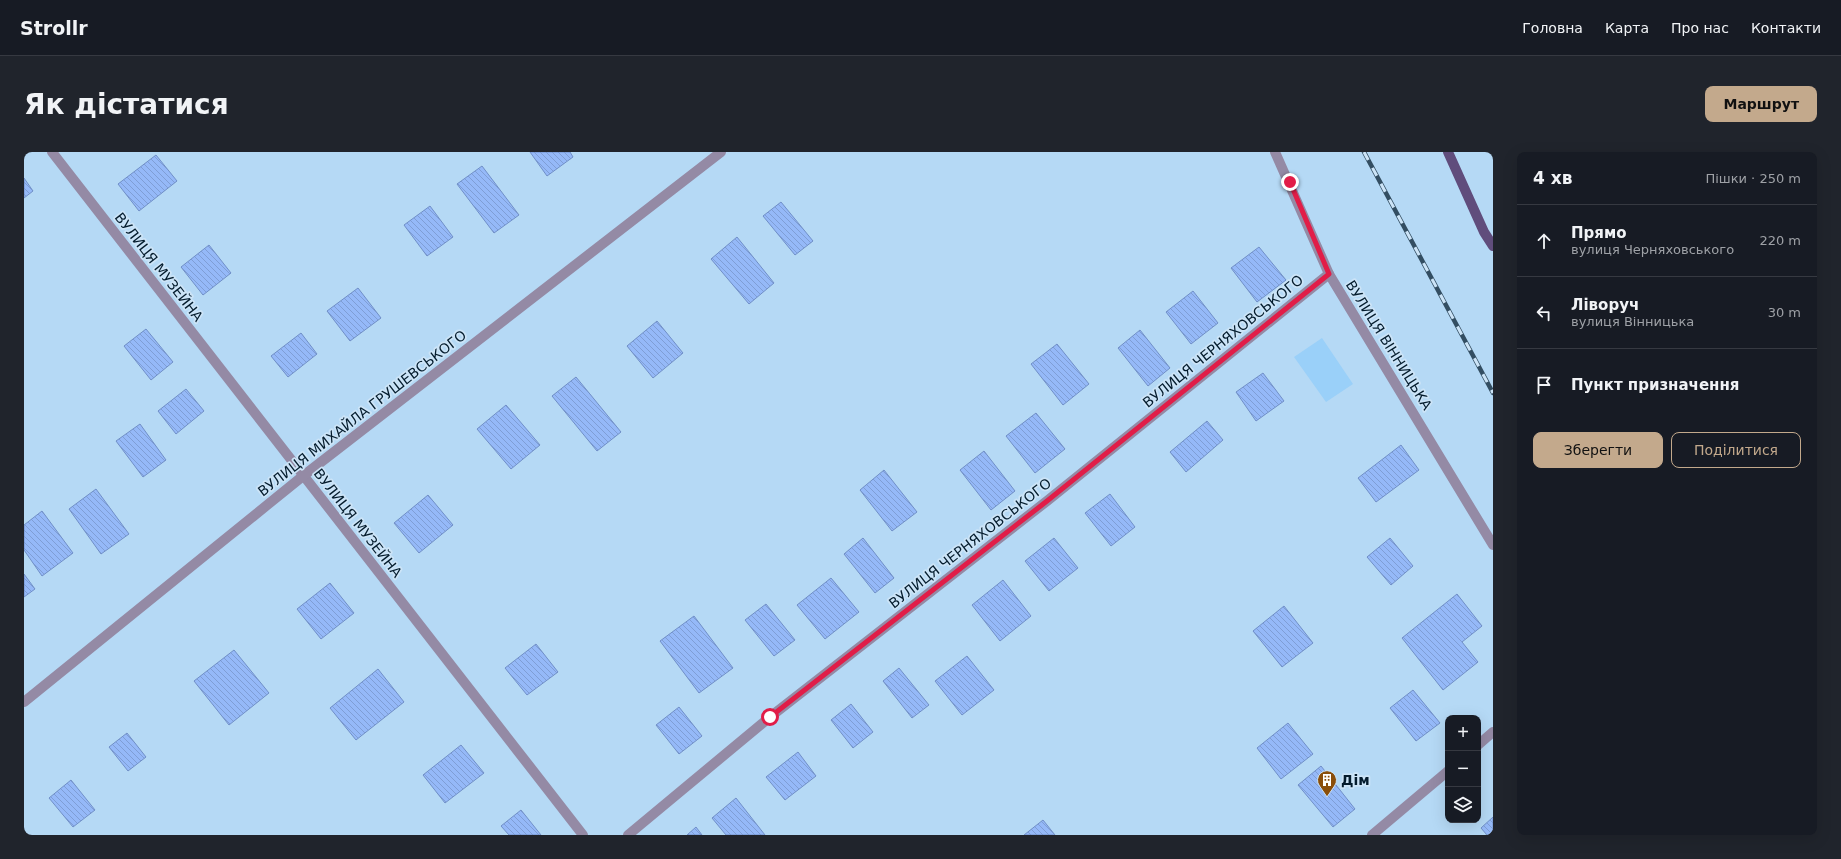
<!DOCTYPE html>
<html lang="uk">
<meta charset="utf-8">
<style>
:root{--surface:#171b24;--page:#20242c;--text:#f1f3f6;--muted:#9ea1a6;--line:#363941;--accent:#c3a98c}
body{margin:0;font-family:"DejaVu Sans",sans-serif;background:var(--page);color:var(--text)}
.controls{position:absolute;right:12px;bottom:12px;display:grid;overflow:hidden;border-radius:8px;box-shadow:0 4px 16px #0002}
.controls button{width:36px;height:36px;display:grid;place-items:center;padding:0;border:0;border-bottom:1px solid var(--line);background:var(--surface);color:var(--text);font:20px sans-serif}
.stop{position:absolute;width:12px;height:12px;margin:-9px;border:3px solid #e11d48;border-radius:50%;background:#fff}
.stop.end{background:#e11d48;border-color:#fff;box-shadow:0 1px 4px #0008}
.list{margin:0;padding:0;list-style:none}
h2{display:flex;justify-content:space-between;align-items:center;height:52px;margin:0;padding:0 16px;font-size:17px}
h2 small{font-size:13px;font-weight:400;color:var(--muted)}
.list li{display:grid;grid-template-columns:26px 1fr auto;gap:12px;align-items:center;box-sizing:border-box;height:72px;padding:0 16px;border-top:1px solid var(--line)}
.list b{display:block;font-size:15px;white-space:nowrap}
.list p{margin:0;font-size:13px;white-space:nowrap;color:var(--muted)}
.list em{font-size:13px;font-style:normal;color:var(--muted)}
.actions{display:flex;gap:8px;padding:12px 16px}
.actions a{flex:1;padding:9px 0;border:1px solid var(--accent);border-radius:8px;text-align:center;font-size:14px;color:var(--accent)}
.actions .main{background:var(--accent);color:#111}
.icon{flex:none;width:22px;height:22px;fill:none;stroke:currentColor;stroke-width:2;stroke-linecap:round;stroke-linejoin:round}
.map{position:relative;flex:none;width:1469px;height:683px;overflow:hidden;border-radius:8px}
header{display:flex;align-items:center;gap:24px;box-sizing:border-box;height:56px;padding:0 20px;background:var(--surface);border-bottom:1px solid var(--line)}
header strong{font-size:19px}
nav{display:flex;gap:22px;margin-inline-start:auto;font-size:14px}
.intro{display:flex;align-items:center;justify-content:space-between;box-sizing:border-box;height:96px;padding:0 24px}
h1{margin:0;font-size:28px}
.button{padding:10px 18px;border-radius:8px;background:var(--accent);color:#111;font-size:14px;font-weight:700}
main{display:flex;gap:24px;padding:0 24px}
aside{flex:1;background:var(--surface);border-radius:8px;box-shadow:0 4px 16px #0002}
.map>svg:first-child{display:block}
</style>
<header>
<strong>Strollr</strong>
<nav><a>Головна</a><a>Карта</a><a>Про нас</a><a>Контакти</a></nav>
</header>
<div class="intro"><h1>Як дістатися</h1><a class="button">Маршрут</a></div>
<main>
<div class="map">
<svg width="1469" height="683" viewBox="0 0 1469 683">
<defs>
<pattern id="building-back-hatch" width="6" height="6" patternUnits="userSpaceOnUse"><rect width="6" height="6" fill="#95b9f8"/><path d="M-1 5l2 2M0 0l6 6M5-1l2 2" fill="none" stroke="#7f9ed5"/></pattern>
</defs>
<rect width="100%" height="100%" fill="#b5d9f5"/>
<!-- built -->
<path fill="#9ad0f9" d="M 1298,186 L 1329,232 L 1302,250 L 1270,205 Z"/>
<!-- building -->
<g fill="url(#building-back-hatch)" stroke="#708fc7">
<path d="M 506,0 L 546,0 L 549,5 L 523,24 Z"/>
<path d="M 132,3 L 153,29 L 115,59 L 94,32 Z"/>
<path d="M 458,14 L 495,63 L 470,81 L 433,32 Z"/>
<path d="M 0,26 L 9,39 L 0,46 Z"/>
<path d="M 757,50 L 789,89 L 771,103 L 739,64 Z"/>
<path d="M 406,54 L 429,85 L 403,104 L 380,73 Z"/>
<path d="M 713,85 L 750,131 L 725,152 L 687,107 Z"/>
<path d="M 185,93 L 207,121 L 179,143 L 157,115 Z"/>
<path d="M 1235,95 L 1262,128 L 1233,150 L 1207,116 Z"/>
<path d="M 334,136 L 357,166 L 326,189 L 303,159 Z"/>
<path d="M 1169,139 L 1194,171 L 1167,192 L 1142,160 Z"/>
<path d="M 633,169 L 659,201 L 629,226 L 603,194 Z"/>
<path d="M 122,177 L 149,210 L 127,228 L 100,194 Z"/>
<path d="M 1116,178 L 1146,216 L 1124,234 L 1094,196 Z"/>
<path d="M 277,181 L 293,202 L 264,225 L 247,204 Z"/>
<path d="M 1033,192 L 1065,232 L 1039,253 L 1007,212 Z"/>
<path d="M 1239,221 L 1260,249 L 1232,269 L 1212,240 Z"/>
<path d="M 552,225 L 597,280 L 573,299 L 528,244 Z"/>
<path d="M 162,237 L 180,259 L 152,282 L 134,259 Z"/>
<path d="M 482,253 L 516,293 L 487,317 L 453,277 Z"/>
<path d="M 1012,261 L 1041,297 L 1011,321 L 982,284 Z"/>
<path d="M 1183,269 L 1199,288 L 1162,320 L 1146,300 Z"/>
<path d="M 116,272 L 142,308 L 119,325 L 92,289 Z"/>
<path d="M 1377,293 L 1395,318 L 1352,350 L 1334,326 Z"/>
<path d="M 960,299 L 991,339 L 967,358 L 936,318 Z"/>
<path d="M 860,318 L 893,360 L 868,379 L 836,338 Z"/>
<path d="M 72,337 L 105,382 L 77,402 L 45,357 Z"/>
<path d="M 1086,342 L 1111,375 L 1087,394 L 1061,361 Z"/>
<path d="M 404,343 L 429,373 L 395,401 L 370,371 Z"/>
<path d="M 18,359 L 49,401 L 18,424 L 0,398 L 0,373 Z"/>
<path d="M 839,386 L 870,426 L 851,441 L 820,402 Z"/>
<path d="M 1030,386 L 1054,416 L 1025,439 L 1001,409 Z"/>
<path d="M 1366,386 L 1389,414 L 1367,433 L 1343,405 Z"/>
<path d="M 0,422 L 11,437 L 0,445 Z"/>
<path d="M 807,426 L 835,460 L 801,487 L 773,453 Z"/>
<path d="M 979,428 L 1007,464 L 976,489 L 948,453 Z"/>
<path d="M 306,431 L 330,461 L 297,487 L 273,457 Z"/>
<path d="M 1433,442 L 1458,474 L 1438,490 L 1454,510 L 1419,538 L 1378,486 Z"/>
<path d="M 742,452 L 771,488 L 750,504 L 721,468 Z"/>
<path d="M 1260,454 L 1289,491 L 1258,515 L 1229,479 Z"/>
<path d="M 670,464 L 709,516 L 675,541 L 636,489 Z"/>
<path d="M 512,492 L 534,520 L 503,543 L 481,516 Z"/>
<path d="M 210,498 L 245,541 L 205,573 L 170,529 Z"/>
<path d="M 943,504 L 970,538 L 938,563 L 911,529 Z"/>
<path d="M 875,516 L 905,553 L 888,566 L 859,529 Z"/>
<path d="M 354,517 L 380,550 L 332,588 L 306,556 Z"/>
<path d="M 1389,538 L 1416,571 L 1392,589 L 1366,556 Z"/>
<path d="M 827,552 L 849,580 L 829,596 L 807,568 Z"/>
<path d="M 655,555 L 678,584 L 655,602 L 632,573 Z"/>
<path d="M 1264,571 L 1289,602 L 1257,627 L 1233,596 Z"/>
<path d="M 103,581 L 122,605 L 104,619 L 85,595 Z"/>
<path d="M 437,593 L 460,621 L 421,651 L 399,623 Z"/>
<path d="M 774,600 L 792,624 L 761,648 L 742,625 Z"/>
<path d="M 1297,614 L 1331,657 L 1309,675 L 1274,633 Z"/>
<path d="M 47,628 L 71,658 L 49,675 L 25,646 Z"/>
<path d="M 712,646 L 741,683 L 702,683 L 688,666 Z"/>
<path d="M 497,658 L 517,683 L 485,683 L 477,674 Z"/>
<path d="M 1469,665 L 1469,683 L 1463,683 L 1457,676 Z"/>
<path d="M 1019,668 L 1031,683 L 1000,683 Z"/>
<path d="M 672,675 L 678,683 L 663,683 Z"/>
</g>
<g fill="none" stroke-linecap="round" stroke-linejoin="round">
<!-- minor -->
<g stroke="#948aa5" stroke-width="10">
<path d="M 28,0 L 559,683"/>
<path d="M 1251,0 L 1305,122 L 1469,393"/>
<path d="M 0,550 L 279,324 L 697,0"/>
<path d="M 1454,593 L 1469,580"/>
<path d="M 604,683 L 746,565 L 1023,349 L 1305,122"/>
<path d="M 1348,683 L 1424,619"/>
</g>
<!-- major -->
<path stroke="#604d7c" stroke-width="10" d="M 1424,0 L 1460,80 L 1469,94"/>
<defs>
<path id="rail" d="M 1340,0 L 1469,241"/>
</defs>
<!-- rail casing -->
<use href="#rail" stroke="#334e62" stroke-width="4.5"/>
<!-- rail -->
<use href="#rail" stroke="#cce4f7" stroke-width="3" stroke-dasharray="9" stroke-linecap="butt"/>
</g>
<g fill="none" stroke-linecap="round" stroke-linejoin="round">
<!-- route -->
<path stroke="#e11d48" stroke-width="5" d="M 746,565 L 1023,349 L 1305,122 L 1266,30"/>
</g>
<!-- icons -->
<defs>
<symbol id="building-pin" viewBox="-11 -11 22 30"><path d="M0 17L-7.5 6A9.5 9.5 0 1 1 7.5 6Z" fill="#8a4e0a" stroke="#cce4f7"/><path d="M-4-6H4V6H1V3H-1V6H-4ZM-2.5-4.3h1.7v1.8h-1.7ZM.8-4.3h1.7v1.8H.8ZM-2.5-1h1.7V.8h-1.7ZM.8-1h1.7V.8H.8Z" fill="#fff"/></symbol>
</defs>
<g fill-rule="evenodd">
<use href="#building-pin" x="1292" y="617" width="22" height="30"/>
</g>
<g text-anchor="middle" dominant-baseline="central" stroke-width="3.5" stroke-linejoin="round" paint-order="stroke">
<!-- street labels -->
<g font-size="14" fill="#041c2d" stroke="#cce4f7">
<text transform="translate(135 115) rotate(52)">ВУЛИЦЯ МУЗЕЙНА</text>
<text transform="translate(1199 189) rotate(-39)">ВУЛИЦЯ ЧЕРНЯХОВСЬКОГО</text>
<text transform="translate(1365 193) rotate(58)">ВУЛИЦЯ ВІННИЦЬКА</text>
<text transform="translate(338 261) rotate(-38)">ВУЛИЦЯ МИХАЙЛА ГРУШЕВСЬКОГО</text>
<text transform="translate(334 371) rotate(52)">ВУЛИЦЯ МУЗЕЙНА</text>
<text transform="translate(946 391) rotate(-38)">ВУЛИЦЯ ЧЕРНЯХОВСЬКОГО</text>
</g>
<!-- poi labels -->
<g font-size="14" font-weight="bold" fill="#041c2d" stroke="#cce4f7" text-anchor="start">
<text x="1317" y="628">Дім</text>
</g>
</g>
</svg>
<div class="controls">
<button>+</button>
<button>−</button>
<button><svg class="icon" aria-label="layers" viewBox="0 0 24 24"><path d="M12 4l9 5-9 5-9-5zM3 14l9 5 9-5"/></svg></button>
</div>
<div class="stop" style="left:746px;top:565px"></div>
<div class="stop end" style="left:1266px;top:30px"></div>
</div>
<aside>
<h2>4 хв<small>Пішки · 250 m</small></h2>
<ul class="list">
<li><svg class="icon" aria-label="ahead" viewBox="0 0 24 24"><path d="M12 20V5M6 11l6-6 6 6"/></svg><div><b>Прямо</b><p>вулиця Черняховського</p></div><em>220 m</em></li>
<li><svg class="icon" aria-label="left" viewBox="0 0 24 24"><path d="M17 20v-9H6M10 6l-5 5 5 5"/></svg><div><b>Ліворуч</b><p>вулиця Вінницька</p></div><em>30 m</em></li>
<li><svg class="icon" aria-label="arrive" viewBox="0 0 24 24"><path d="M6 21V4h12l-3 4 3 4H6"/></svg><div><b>Пункт призначення</b></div></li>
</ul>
<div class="actions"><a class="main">Зберегти</a><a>Поділитися</a></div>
</aside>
</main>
